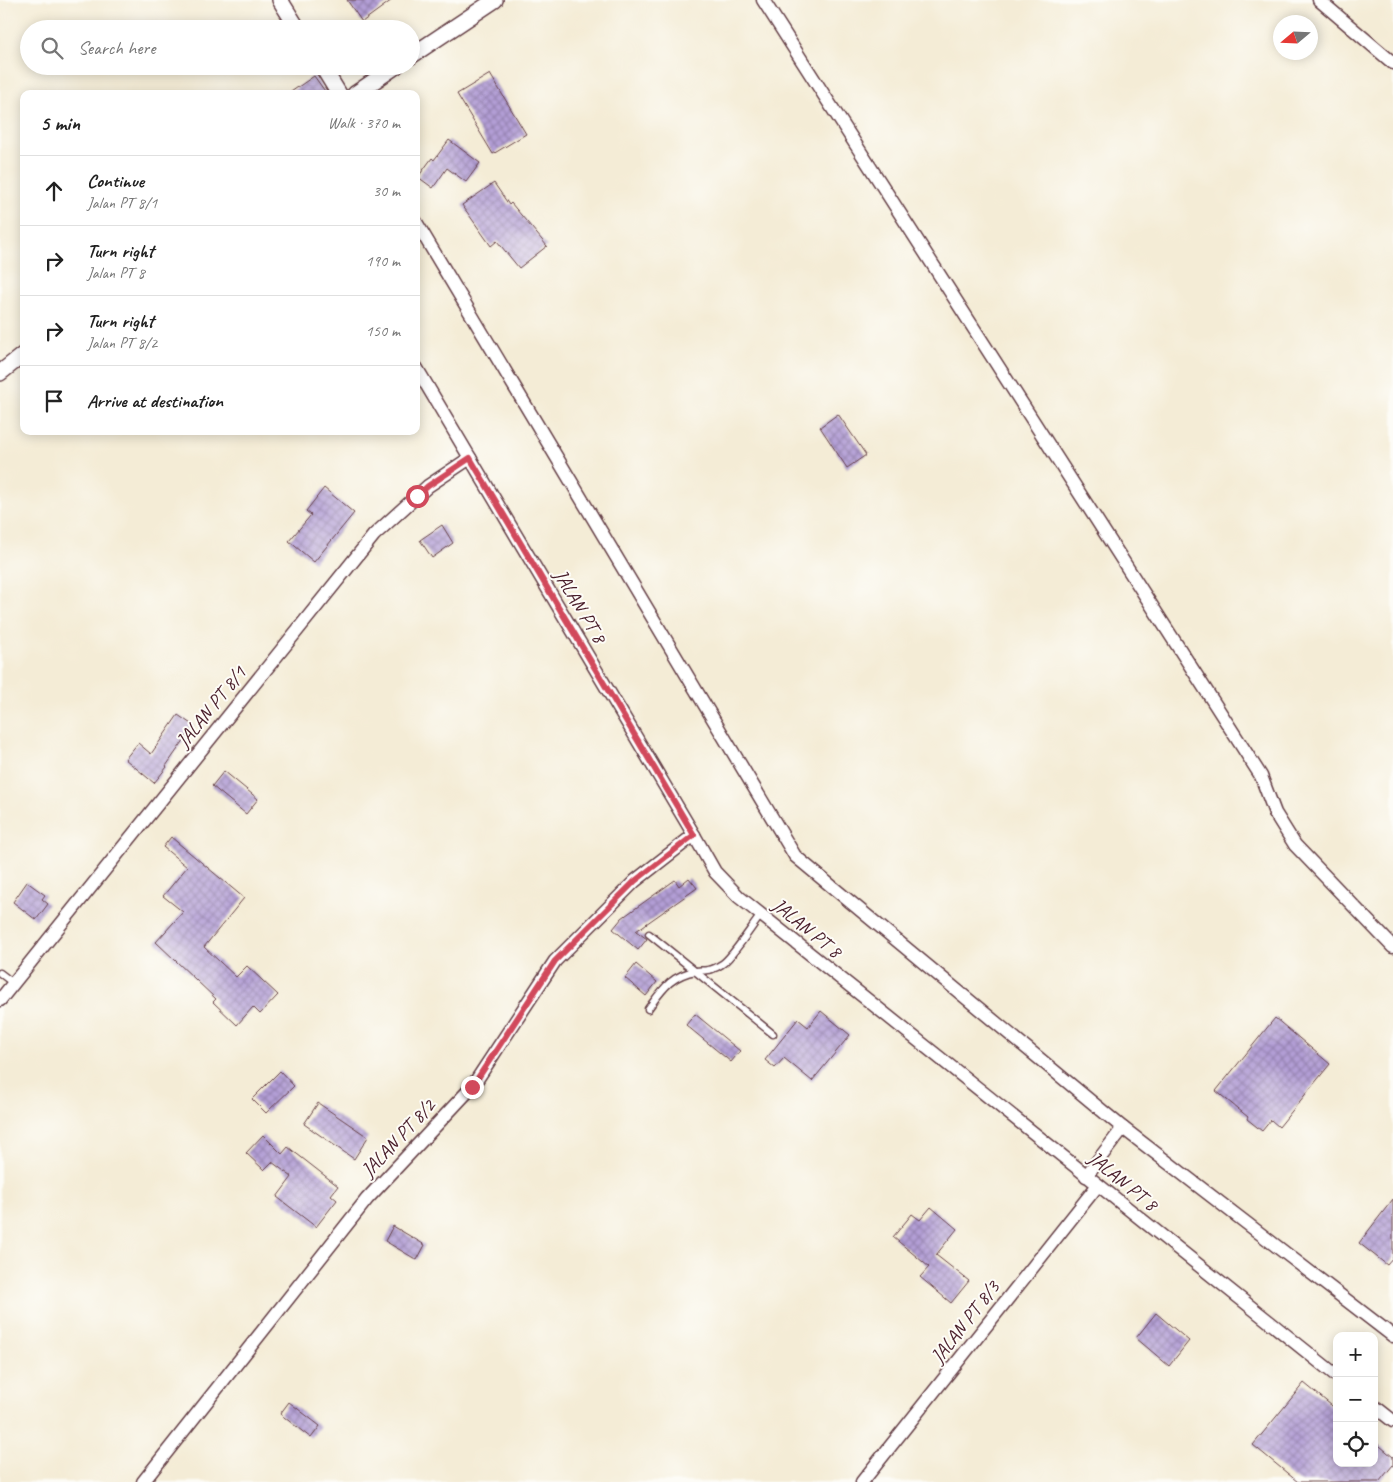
<!DOCTYPE html>
<meta charset="utf-8">
<style>
:root{--surface:#fff;--page:#f2f2f2;--text:#222;--muted:#767676;--line:#e0e0e0}
body{margin:0;font-family:Caveat,sans-serif;background:var(--page);color:var(--text)}
.controls{position:absolute;right:15px;bottom:15px;display:grid;overflow:hidden;border-radius:10px;box-shadow:0 2px 12px #0003}
.controls button{width:45px;height:45px;display:grid;place-items:center;padding:0;border:0;border-bottom:1px solid var(--line);background:var(--surface);color:var(--text);font:25px sans-serif}
.compass{position:absolute;left:1273px;top:15px;width:45px;height:45px;border-radius:50%;background:var(--surface);box-shadow:0 2px 12px #0003;rotate:251deg}
.stop{position:absolute;width:15px;height:15px;margin:-11px;border:4px solid #d1495b;border-radius:50%;background:#fff}
.stop.end{background:#d1495b;border-color:#fff;box-shadow:0 1px 5px #0008}
.list{margin:0;padding:0;list-style:none}
h2{display:flex;justify-content:space-between;align-items:center;height:65px;margin:0;padding:0 20px;font-size:21px}
h2 small{font-size:16px;font-weight:400;color:var(--muted)}
.list li{display:grid;grid-template-columns:32px 1fr auto;gap:15px;align-items:center;box-sizing:border-box;height:70px;padding:0 20px;border-top:1px solid var(--line)}
.list b{display:block;font-size:19px;white-space:nowrap}
.list p{margin:0;font-size:16px;white-space:nowrap;color:var(--muted)}
.list em{font-size:16px;font-style:normal;color:var(--muted)}
.icon{flex:none;width:28px;height:28px;fill:none;stroke:currentColor;stroke-width:2;stroke-linecap:round;stroke-linejoin:round}
.map{position:relative;flex:none;width:1393px;height:1482px;overflow:hidden}
.search{position:absolute;background:var(--surface);box-shadow:0 2px 12px #0003;left:20px;top:20px;width:400px;height:55px;display:flex;align-items:center;gap:12px;box-sizing:border-box;padding:0 18px;border-radius:28px;color:var(--muted);font-size:19px}
.panel{position:absolute;background:var(--surface);box-shadow:0 2px 12px #0003;left:20px;top:90px;width:400px;height:345px;border-radius:10px}
.map>svg:first-child{display:block}
</style>
<div class="map">
<svg width="1393" height="1482" viewBox="0 0 1393 1482">
<defs>
<pattern id="building-cross-hatch" width="8" height="8" patternUnits="userSpaceOnUse" patternTransform="scale(1.25)"><rect width="8" height="8" fill="#b29ed5"/><path d="M0 0l8 8M0 8l8-8" fill="none" stroke="#9380ad"/></pattern>
</defs>
<rect width="100%" height="100%" fill="#fdfcf7"/>
<filter id="ink" filterUnits="userSpaceOnUse"><feTurbulence type="fractalNoise" baseFrequency=".02" numOctaves="2"/><feDisplacementMap in="SourceGraphic" scale="10" xChannelSelector="R" yChannelSelector="G"/><feConvolveMatrix kernelMatrix="1 2 1 2 8 2 1 2 1" color-interpolation-filters="sRGB"/></filter>
<filter id="wash" filterUnits="userSpaceOnUse"><feTurbulence type="fractalNoise" baseFrequency=".0096" numOctaves="4" result="noise"/><feDisplacementMap in="SourceGraphic" scale="20" xChannelSelector="R" yChannelSelector="G"/><feGaussianBlur stdDeviation="1.12" result="paint"/><feColorMatrix in="noise" values="0 0 0 0 0 0 0 0 0 0 0 0 0 0 0 0 0 1.4 0 .05"/><feComposite in="paint" operator="in"/></filter>
<g filter="url(#wash)">
<rect width="100%" height="100%" fill="#f4ecd6"/>
<g id="blocks">
<!-- building -->
<g fill="url(#building-cross-hatch)">
<path d="M 347,0 L 392,0 L 362,22 Z"/>
<path d="M 490,74 L 526,134 L 493,154 L 457,94 Z"/>
<path d="M 314,76 L 327,94 L 288,94 Z"/>
<path d="M 449,140 L 480,163 L 466,182 L 447,168 L 433,188 L 418,177 L 432,158 L 434,160 Z"/>
<path d="M 494,183 L 509,205 L 511,203 L 547,246 L 519,268 L 497,241 L 491,246 L 462,205 Z"/>
<path d="M 838,414 L 866,455 L 847,468 L 820,427 Z"/>
<path d="M 324,488 L 354,513 L 314,562 L 289,541 L 311,515 L 306,511 Z"/>
<path d="M 442,525 L 453,543 L 432,558 L 420,540 Z"/>
<path d="M 178,715 L 194,726 L 166,766 L 167,767 L 154,783 L 125,759 L 138,743 L 151,754 Z"/>
<path d="M 224,771 L 258,799 L 246,814 L 212,786 Z"/>
<path d="M 171,837 L 244,898 L 204,947 L 236,977 L 247,966 L 278,995 L 260,1014 L 253,1007 L 237,1025 L 213,1002 L 216,999 L 156,942 L 183,912 L 163,896 L 187,867 L 163,847 Z"/>
<path d="M 689,878 L 697,888 L 636,931 L 647,939 L 638,950 L 613,929 L 622,918 L 675,880 L 679,886 Z"/>
<path d="M 27,882 L 45,895 L 42,899 L 48,904 L 36,920 L 13,902 Z"/>
<path d="M 636,964 L 657,982 L 646,996 L 625,978 Z"/>
<path d="M 821,1011 L 850,1035 L 812,1081 L 784,1058 L 775,1068 L 765,1060 L 798,1019 L 808,1027 Z"/>
<path d="M 695,1014 L 740,1051 L 731,1062 L 686,1025 Z"/>
<path d="M 1275,1018 L 1330,1064 L 1279,1127 L 1271,1120 L 1262,1131 L 1247,1119 L 1248,1117 L 1216,1091 Z"/>
<path d="M 280,1071 L 294,1086 L 266,1113 L 252,1099 Z"/>
<path d="M 318,1103 L 368,1137 L 354,1159 L 304,1124 Z"/>
<path d="M 263,1135 L 282,1154 L 288,1147 L 338,1186 L 331,1195 L 337,1200 L 316,1227 L 277,1197 L 292,1177 L 272,1162 L 264,1170 L 246,1153 Z"/>
<path d="M 1393,1199 L 1393,1258 L 1387,1265 L 1359,1243 Z"/>
<path d="M 931,1207 L 957,1229 L 936,1255 L 969,1281 L 951,1303 L 920,1277 L 929,1267 L 893,1237 L 912,1214 L 920,1220 Z"/>
<path d="M 393,1226 L 425,1245 L 417,1260 L 385,1241 Z"/>
<path d="M 1156,1313 L 1189,1341 L 1169,1366 L 1136,1338 Z"/>
<path d="M 1304,1383 L 1337,1410 L 1337,1463 L 1374,1463 L 1374,1441 L 1393,1457 L 1393,1465 L 1379,1482 L 1298,1482 L 1253,1445 Z"/>
<path d="M 289,1402 L 320,1426 L 311,1438 L 280,1414 Z"/>
</g>
</g>
</g>
<g filter="url(#ink)">
<use href="#blocks" fill-opacity="0" stroke="#643e45" stroke-width="1"/>
<g fill="none" stroke-linecap="round" stroke-linejoin="round">
<defs>
<g id="service">
<path d="M 649,934 L 773,1034"/>
<path d="M 0,973 L 13,983"/>
<path d="M 648,1009 C 662,990 671,975 696,971 C 707,970 712,971 722,964 C 732,958 752,926 761,915"/>
</g>
<g id="minor">
<path d="M 763,0 L 1261,776 L 1275,813 L 1295,845 L 1393,947"/>
<path d="M 1319,0 L 1393,63"/>
<path d="M 416,222 L 795,856 L 1123,1128 L 1393,1336"/>
<path d="M 416,367 L 694,835 L 715,872 L 739,897 L 1337,1376"/>
<path d="M 0,1000 L 374,535 L 428,486 L 470,458"/>
<path d="M 1086,1176 L 1123,1128"/>
<path d="M 1374,1406 L 1393,1421"/>
<path d="M 143,1482 L 367,1199 L 472,1087 L 555,961 L 635,881 L 694,835"/>
<path d="M 862,1482 L 1098,1185"/>
</g>
<g id="tertiary">
<path d="M 280,0 L 298,29"/>
<path d="M 411,56 L 495,0"/>
<path d="M 322,66 L 339,94"/>
<path d="M 355,94 L 396,66"/>
<path d="M 0,373 L 24,354"/>
</g>
</defs>
<!-- service casing -->
<use href="#service" stroke="#643e45" stroke-width="9"/>
<!-- minor casing -->
<use href="#minor" stroke="#643e45" stroke-width="15"/>
<!-- tertiary casing -->
<use href="#tertiary" stroke="#643e45" stroke-width="18"/>
<!-- service -->
<use href="#service" stroke="#fff" stroke-width="6"/>
<!-- minor -->
<use href="#minor" stroke="#fff" stroke-width="12"/>
<!-- tertiary -->
<use href="#tertiary" stroke="#fff" stroke-width="15"/>
</g>
</g>
<g fill="none" stroke-linecap="round" stroke-linejoin="round" filter="url(#ink)">
<!-- route -->
<path stroke="#d1495b" stroke-width="6" d="M 417,496 L 428,486 L 470,458 L 694,835 L 635,881 L 555,961 L 472,1087"/>
</g>
<g text-anchor="middle" dominant-baseline="central" stroke-width="4" stroke-linejoin="round" paint-order="stroke">
<!-- street labels -->
<g font-size="20" fill="#4a1f2b" stroke="#fdfcf7">
<text transform="translate(580 606) rotate(59)">JALAN PT 8</text>
<text transform="translate(211 707) rotate(-51)">JALAN PT 8/1</text>
<text transform="translate(807 928) rotate(39)">JALAN PT 8</text>
<text transform="translate(398 1138) rotate(-47)">JALAN PT 8/2</text>
<text transform="translate(1123 1181) rotate(39)">JALAN PT 8</text>
<text transform="translate(965 1322) rotate(-52)">JALAN PT 8/3</text>
</g>
</g>
</svg>
<div class="controls">
<button>+</button>
<button>−</button>
<button><svg class="icon" aria-label="locate" viewBox="0 0 24 24"><circle cx="12" cy="12" r="6"/><path d="M12 2v4M12 18v4M2 12h4M18 12h4"/></svg></button>
</div>
<svg class="compass" viewBox="-18 -18 36 36"><path d="M0-13l5 13h-10z" fill="#e53935"/><path d="M0 13l5-13h-10z" fill="#767676"/></svg>
<div class="stop" style="left:417px;top:496px"></div>
<div class="stop end" style="left:472px;top:1087px"></div>
<div class="search"><svg class="icon" aria-label="search" viewBox="0 0 24 24"><circle cx="10" cy="10" r="6"/><path d="M15 15l6 6"/></svg>Search here</div>
<section class="panel">
<h2>5 min<small>Walk · 370 m</small></h2>
<ul class="list">
<li><svg class="icon" aria-label="ahead" viewBox="0 0 24 24"><path d="M12 20V5M6 11l6-6 6 6"/></svg><div><b>Continue</b><p>Jalan PT 8/1</p></div><em>30 m</em></li>
<li><svg class="icon" aria-label="right" viewBox="0 0 24 24"><path d="M7 20v-9h11M14 6l5 5-5 5"/></svg><div><b>Turn right</b><p>Jalan PT 8</p></div><em>190 m</em></li>
<li><svg class="icon" aria-label="right" viewBox="0 0 24 24"><path d="M7 20v-9h11M14 6l5 5-5 5"/></svg><div><b>Turn right</b><p>Jalan PT 8/2</p></div><em>150 m</em></li>
<li><svg class="icon" aria-label="arrive" viewBox="0 0 24 24"><path d="M6 21V4h12l-3 4 3 4H6"/></svg><div><b>Arrive at destination</b></div></li>
</ul>
</section>
</div>
